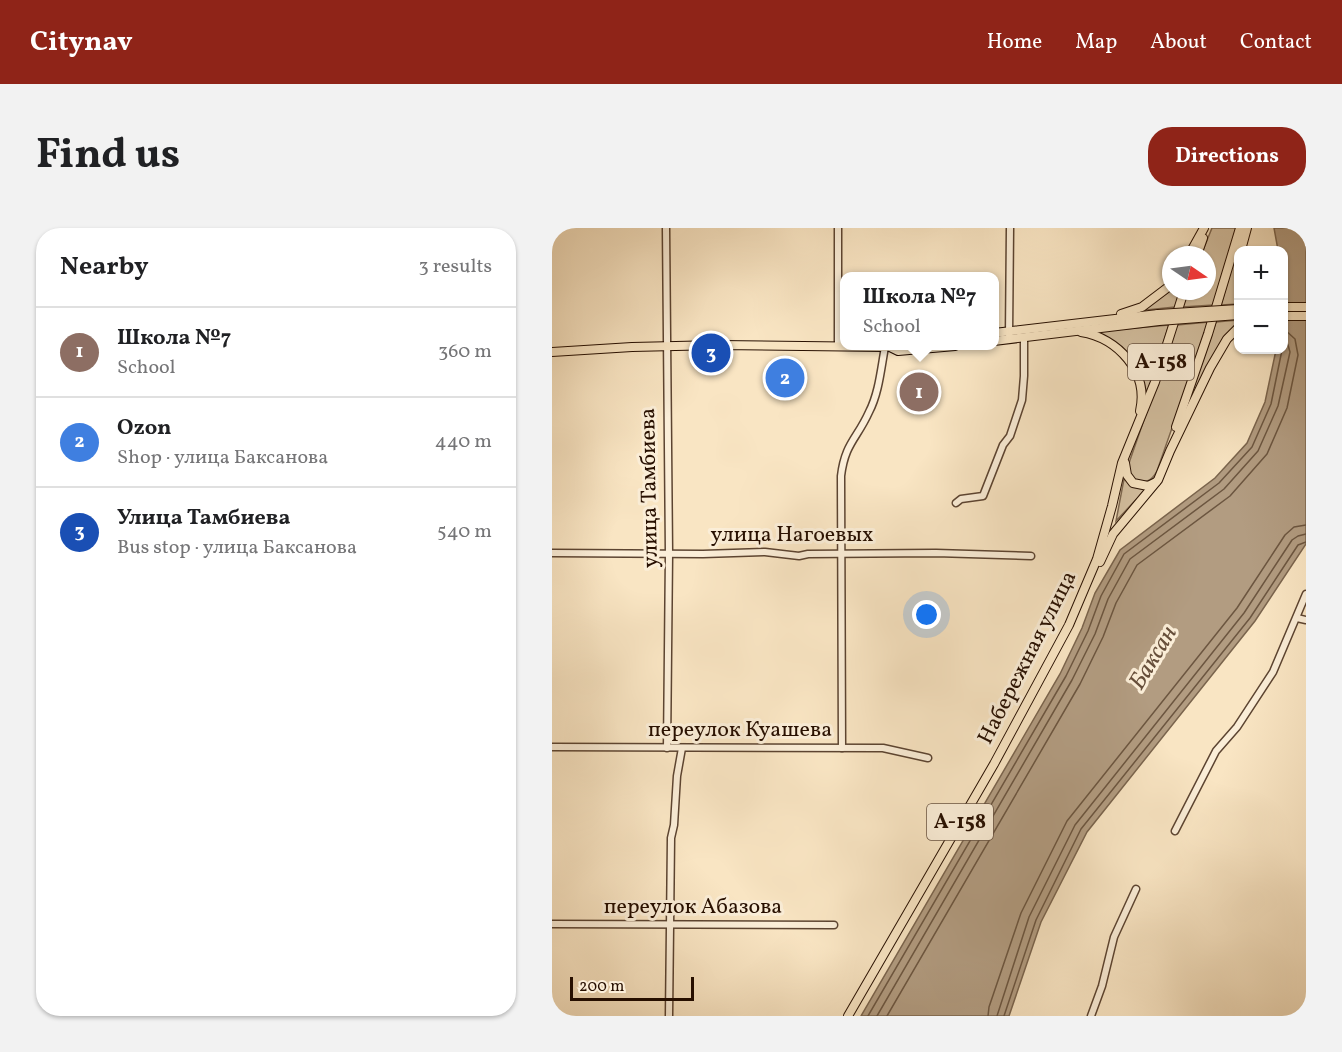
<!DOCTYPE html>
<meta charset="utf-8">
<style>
:root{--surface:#fff;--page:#f2f2f2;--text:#202124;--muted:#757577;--line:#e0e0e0;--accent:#8f2418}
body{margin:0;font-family:Vollkorn,serif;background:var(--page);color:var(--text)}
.controls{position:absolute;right:18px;top:18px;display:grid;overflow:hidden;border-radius:12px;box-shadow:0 2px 4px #0004}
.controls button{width:54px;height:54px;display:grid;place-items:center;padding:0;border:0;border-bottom:2px solid var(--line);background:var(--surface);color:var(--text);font:30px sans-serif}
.compass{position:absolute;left:610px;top:18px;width:54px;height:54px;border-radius:50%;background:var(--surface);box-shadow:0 2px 4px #0004;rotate:103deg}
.scale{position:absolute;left:18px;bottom:15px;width:124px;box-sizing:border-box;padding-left:6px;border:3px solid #270f00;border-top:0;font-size:16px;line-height:21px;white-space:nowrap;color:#270f00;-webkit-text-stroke:4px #fbeed8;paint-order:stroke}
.you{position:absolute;left:375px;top:387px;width:21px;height:21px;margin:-15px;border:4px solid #fff;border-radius:50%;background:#1a73e8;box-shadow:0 0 0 9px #1a73e833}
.badge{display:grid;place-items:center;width:39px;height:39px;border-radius:50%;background:var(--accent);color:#fff;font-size:20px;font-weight:700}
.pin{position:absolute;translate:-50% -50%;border:3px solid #fff;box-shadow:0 2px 6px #0006}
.popup{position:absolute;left:288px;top:44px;width:159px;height:78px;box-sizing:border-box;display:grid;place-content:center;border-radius:12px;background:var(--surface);filter:drop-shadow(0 2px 4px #0005);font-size:20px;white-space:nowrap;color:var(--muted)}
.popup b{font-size:22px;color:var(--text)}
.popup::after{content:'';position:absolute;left:50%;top:100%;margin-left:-12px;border:12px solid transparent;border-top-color:var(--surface)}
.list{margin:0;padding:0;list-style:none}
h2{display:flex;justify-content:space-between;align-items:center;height:78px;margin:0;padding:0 24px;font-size:26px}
h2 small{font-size:20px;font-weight:400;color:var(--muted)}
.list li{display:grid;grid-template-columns:39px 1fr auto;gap:18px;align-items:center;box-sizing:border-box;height:90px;padding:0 24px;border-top:2px solid var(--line)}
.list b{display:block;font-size:22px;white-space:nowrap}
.list p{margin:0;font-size:20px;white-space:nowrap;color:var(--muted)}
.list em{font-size:20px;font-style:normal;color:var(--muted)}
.map{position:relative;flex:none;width:754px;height:788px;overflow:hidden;border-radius:24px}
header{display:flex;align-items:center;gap:36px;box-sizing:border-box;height:84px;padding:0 30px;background:var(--accent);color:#fff}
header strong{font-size:28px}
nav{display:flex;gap:33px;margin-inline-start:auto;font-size:21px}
.intro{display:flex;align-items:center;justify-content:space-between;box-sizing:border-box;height:144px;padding:0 36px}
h1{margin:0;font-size:42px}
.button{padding:15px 27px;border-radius:24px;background:var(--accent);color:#fff;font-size:21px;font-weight:700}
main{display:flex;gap:36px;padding:0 36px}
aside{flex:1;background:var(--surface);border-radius:24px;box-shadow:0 2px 4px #0004}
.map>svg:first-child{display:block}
</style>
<header>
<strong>Citynav</strong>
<nav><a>Home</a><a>Map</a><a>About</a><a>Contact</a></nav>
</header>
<div class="intro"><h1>Find us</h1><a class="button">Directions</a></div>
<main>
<aside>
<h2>Nearby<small>3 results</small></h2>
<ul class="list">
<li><span class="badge" style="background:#8d6e63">1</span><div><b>Школа №7</b><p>School</p></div><em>360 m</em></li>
<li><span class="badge" style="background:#3f7fe0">2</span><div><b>Ozon</b><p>Shop · улица Баксанова</p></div><em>440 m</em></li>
<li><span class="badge" style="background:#1a4fb4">3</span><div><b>Улица Тамбиева</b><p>Bus stop · улица Баксанова</p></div><em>540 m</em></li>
</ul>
</aside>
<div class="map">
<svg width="754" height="788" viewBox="0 0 754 788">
<rect width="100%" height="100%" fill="#f9e5c3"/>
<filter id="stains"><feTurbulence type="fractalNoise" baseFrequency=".00333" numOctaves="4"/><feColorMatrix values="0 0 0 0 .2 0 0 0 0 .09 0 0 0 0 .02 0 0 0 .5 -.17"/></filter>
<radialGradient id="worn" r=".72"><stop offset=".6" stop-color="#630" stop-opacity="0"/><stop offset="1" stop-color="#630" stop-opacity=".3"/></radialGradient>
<!-- green -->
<g fill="#d5c1a2" stroke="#7e6851" stroke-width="1.5">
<path d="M 660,0 L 685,0 L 662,77 L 630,79 L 636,63 L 655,63 L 655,27 L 649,27 Z"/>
<path d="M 691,0 L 686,22 L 686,76 L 669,77 Z"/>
<path d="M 619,62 L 629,63 L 623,79 L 594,82 L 594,80 Z"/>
<path d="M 686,92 L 686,97 L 632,187 L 664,94 Z"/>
<path d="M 657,94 L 605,243 C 599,254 593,256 581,251 L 576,239 L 578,232 L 625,97 Z"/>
<path d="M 617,97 L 595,166 C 588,136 576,121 549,106 L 550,103 Z"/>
<path d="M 572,251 L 580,258 L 594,261 L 564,293 Z"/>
</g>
<!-- water -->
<path fill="#b29c81" stroke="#7a644d" stroke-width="1.5" d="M 722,0 L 754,0 L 754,316 L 703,393 L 535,604 L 489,694 L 457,788 L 309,788 L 508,446 L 530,400 L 543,365 L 568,322 L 663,250 L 695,215 L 713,174 L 724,122 L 732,122 L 732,22 L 726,22 Z"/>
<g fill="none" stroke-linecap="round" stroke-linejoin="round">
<!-- shore -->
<g stroke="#6c5640" stroke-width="1.5">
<path d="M 316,788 L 514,448 L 536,403 L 549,368 L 572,326 L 667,255 L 700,219 L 719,176 L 730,122"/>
<path d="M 325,788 L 520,452 L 543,406 L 556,371 L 578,331 L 672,261 L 706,223 L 726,178 L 738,124 L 736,117 L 732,111"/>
<path d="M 335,788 L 528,456 L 551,409 L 564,375 L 585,337 L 678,268 L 715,226 L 735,180 L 746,127 L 743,111 L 732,101"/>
<path d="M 436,788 L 437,779 L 469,685 L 515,593 L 685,380 L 733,307 L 742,299 L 754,297"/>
<path d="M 445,788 L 477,689 L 523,597 L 692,385 L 740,312 L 746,308 L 754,306"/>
<path d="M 452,788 L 484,692 L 529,601 L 698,390 L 746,317 L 754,314"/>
</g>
<defs>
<g id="minor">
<path d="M 114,0 L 117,326 L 115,520"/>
<path d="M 286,0 L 286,118"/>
<path d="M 457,107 L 458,0"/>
<path d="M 404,275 L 409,271 L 431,268 L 451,217 L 458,208 L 470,172 L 472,148 L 472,109"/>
<path d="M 0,325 L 151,326 L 213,324 L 247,328 L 256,326 L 384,325 L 479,328"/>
<path d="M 745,390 L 754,392"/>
<path d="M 0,519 L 331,520 L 376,530"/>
<path d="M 290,520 L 289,248 C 293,215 305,211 317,184 C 327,165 329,140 333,119"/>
<path d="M 623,603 L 664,523 L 685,499 L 721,444 L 754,366"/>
<path d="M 0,696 L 282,697"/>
<path d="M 117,788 L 119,610 L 122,597 L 125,548 L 130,520"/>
<path d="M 539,788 L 550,758 L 562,709 L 584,661"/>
</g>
<g id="major">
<path d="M 689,22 L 695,0"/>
<path d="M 637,27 L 652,0"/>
<path d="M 645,27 L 651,10"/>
<path d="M 732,79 L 754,79"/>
<path d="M 569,86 L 590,79 L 619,57"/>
<path d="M 732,88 L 754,88"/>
<path d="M 529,104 C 566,110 597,144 588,183"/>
<path d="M 442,105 L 606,86"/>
<path d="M 442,113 L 607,93"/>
<path d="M 338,119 L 346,123 L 403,118"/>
<path d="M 0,124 L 80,119 L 167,117 L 333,119 L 340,118"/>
<path d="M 624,199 L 656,106 L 688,0"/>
<path d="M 573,235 L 575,247 L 581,255 L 596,258 L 604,254"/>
<path d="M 548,334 L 561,306 L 606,252 L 618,223 L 658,140 L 675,111 L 686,100"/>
<path d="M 296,788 L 442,536 L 517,397 L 545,331 L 560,278 L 570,235 L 603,154 L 632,63"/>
</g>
</defs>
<!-- minor casing -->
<use href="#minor" stroke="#5c4431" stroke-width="9"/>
<!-- major casing -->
<use href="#major" stroke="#270f00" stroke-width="10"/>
<!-- minor -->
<use href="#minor" stroke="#fbeed8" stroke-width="6"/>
<!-- major -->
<use href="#major" stroke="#f9e5c3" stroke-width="8"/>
<defs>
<g id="major-bridge">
<path d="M 606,86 L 686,81"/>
<path d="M 607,93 L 686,87"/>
</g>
</defs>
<!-- major-bridge casing -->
<use href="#major-bridge" stroke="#270f00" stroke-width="10" stroke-linecap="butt"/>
<!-- major-bridge -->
<use href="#major-bridge" stroke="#f9e5c3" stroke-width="8"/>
</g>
<g text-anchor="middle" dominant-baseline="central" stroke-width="6" stroke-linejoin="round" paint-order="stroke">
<!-- shield labels -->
<g fill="#fbeed8" stroke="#675241" stroke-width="1.5">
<rect x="576" y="116" width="66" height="36" rx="4.5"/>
<rect x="375" y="576" width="66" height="36" rx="4.5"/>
</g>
<g font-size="21" font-weight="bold" fill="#270f00">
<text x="609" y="134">А-158</text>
<text x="408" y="594">А-158</text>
</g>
<!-- street labels -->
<g font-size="22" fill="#270f00" stroke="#fbeed8">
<text transform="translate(98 260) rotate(-91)">улица Тамбиева</text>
<text x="240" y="307">улица Нагоевых</text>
<text transform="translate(476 430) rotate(-63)">Набережная улица</text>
<text x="188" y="502">переулок Куашева</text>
<text x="141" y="679">переулок Абазова</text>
</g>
<!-- water labels -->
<g font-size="24" font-style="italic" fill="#664e3a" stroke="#fbeed8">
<text transform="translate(602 430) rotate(-59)">Баксан</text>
</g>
</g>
<rect width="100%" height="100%" filter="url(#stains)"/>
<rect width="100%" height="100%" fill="url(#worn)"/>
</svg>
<div class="controls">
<button>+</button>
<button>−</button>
</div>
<svg class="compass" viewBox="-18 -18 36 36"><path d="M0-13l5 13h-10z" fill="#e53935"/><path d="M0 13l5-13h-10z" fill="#757577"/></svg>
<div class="scale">200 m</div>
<div class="you"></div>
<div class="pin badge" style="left:367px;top:164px;background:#8d6e63">1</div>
<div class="popup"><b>Школа №7</b>School</div>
<div class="pin badge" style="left:233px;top:150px;background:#3f7fe0">2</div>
<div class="pin badge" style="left:159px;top:125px;background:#1a4fb4">3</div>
</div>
</main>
